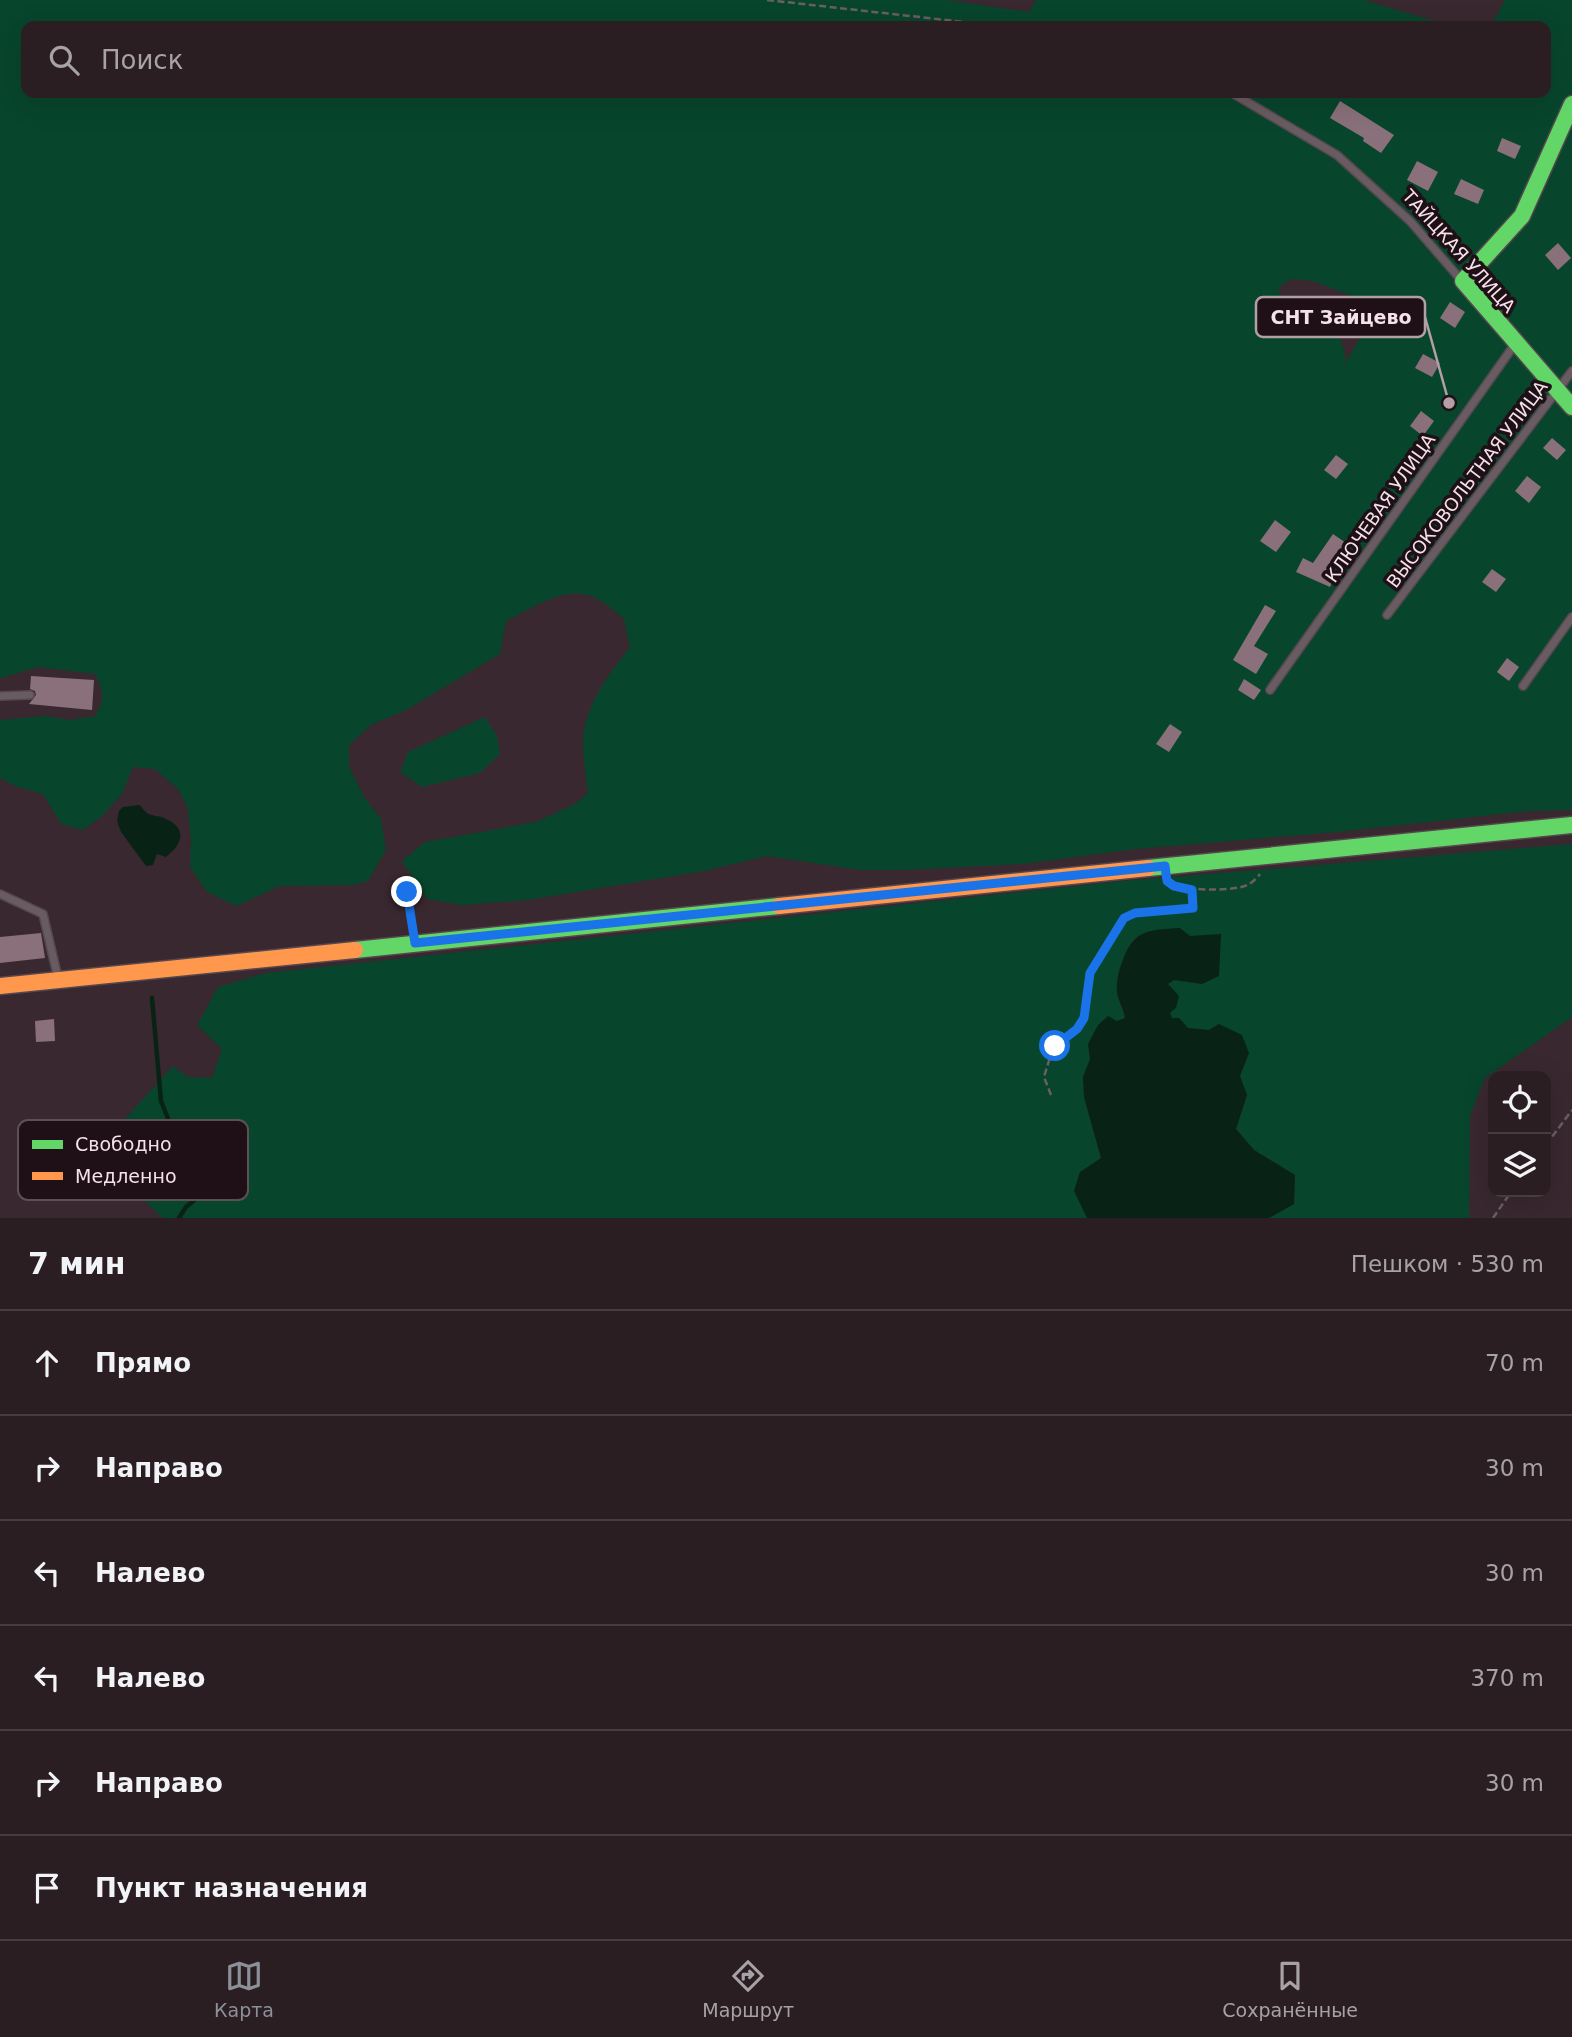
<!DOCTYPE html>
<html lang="ru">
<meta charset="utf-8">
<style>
:root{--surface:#2b1e23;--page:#33272b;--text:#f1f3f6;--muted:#a6a2a6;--line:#473c41;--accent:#8c9099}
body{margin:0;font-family:"DejaVu Sans",sans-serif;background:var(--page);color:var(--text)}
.controls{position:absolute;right:21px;bottom:21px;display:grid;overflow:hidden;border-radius:14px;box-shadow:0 7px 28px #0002}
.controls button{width:63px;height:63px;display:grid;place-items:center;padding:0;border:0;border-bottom:2px solid var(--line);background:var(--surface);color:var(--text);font:35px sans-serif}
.stop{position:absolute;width:21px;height:21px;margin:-16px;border:5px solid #1a73e8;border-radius:50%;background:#fff}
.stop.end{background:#1a73e8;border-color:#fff;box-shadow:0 2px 7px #0008}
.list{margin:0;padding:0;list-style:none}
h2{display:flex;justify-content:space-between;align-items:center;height:91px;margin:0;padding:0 28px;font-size:30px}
h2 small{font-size:23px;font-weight:400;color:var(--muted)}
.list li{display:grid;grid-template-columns:46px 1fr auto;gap:21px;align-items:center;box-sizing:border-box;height:105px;padding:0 28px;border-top:2px solid var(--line)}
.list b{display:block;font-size:26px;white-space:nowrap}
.list em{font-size:23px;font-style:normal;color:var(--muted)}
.icon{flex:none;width:38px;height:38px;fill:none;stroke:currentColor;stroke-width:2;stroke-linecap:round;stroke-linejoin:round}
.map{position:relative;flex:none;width:1572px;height:1218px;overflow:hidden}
.search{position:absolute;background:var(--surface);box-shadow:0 7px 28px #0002;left:21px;right:21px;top:21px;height:77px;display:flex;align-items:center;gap:18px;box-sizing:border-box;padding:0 24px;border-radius:14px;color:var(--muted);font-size:26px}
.sheet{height:721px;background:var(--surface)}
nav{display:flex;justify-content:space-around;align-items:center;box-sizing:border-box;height:98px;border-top:2px solid var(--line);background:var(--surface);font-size:19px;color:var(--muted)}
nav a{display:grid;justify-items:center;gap:4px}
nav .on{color:var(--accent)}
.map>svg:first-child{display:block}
</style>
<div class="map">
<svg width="1572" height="1218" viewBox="0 0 1572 1218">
<rect width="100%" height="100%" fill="#39282f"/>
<!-- green -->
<g fill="#08452d" fill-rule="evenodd">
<path d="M 0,0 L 946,0 L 1029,12 L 1036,0 L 1363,0 L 1452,26 L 26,26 L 26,93 L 1546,93 L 1546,26 L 1491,26 L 1505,0 L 1572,0 L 1572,810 L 1528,811 L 1337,832 L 1136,849 L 1022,864 L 903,870 L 860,870 L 767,856 L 704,871 L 528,900 L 462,905 L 427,899 L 402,861 L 425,842 L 536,822 L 575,804 L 588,793 C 586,777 583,760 583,744 C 583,707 608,675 630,647 L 624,619 C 614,611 603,600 591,596 C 562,586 532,609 506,621 L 500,654 L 406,710 L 371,725 L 349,745 L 349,766 L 364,797 L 381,819 L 386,850 L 368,881 L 352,885 L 280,886 L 236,906 L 207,892 L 190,867 L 191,841 L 188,809 L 179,790 L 155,769 L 133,767 L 122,794 L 102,816 L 83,830 L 61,824 L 43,794 L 15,786 L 0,778 L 0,720 L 45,716 L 70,720 L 95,716 C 105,700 104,690 95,674 L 38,667 L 0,678 ZM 1291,279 L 1313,281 L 1352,296 C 1358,313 1352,322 1360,338 L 1343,367 L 1346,358 L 1341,340 L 1282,297 L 1278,288 Z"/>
<path d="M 485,717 L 497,736 L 500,754 L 480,773 L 422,787 L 400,772 L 408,752 Z"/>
<path d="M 1572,844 L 1572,1017 L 1485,1078 L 1470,1116 L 1469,1218 L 1269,1218 L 1294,1204 L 1295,1175 L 1254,1150 L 1236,1129 L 1247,1095 L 1240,1076 L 1249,1053 L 1209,1030 L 1188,1028 L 1179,1018 L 1172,1018 L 1170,1013 L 1173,989 L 1167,984 L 1174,980 L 1202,984 L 1190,936 C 1157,930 1136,922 1123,960 C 1119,970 1116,981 1117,992 C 1118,1002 1124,1009 1125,1019 L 1117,1021 L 1088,1044 L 1090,1059 L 1083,1077 L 1084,1097 L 1101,1159 L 1080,1172 L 1074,1190 L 1087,1218 L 163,1218 L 123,1181 L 104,1142 L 173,1066 L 188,1077 L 212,1078 L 222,1049 L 197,1025 L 218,987 L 265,973 L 1123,881 ZM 192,1134 L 203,1182 L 167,1160 L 164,1147 L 167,1135 Z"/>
</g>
<!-- water -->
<g fill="#082316">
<path d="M 139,805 C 142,807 144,811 147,813 C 151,816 160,816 164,818 C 188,828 183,844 166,857 L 157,854 L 153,865 L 146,866 L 121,832 L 117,821 L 119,811 L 123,807 Z"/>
<path d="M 1180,928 L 1190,936 L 1221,934 L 1219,976 L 1202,984 L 1174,980 L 1168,984 L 1179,996 L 1176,1008 L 1170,1013 L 1172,1018 L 1179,1018 L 1188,1028 L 1209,1030 L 1219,1024 L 1242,1035 L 1249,1053 L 1240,1076 L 1247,1095 L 1236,1129 L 1254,1150 L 1295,1175 L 1294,1204 L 1269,1218 L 1087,1218 L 1074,1191 L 1080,1172 L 1101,1158 L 1084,1097 L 1083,1077 L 1090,1059 L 1088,1044 L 1098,1025 L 1108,1016 L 1117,1021 L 1125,1018 C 1124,1009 1118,1001 1117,992 C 1116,981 1119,970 1123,960 C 1134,929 1150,930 1180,928 Z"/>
</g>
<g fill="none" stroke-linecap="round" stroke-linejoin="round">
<!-- stream -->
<g stroke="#082316" stroke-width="4.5">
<path d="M 152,998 L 161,1101 L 169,1121 L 178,1127"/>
<path d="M 179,1218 L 186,1207 L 204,1192 L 204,1182"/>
</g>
</g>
<!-- building -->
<g fill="#89707a">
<path d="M 1340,101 L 1394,135 L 1381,153 L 1363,141 L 1364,138 L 1330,118 Z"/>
<path d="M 1502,138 L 1521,146 L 1515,159 L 1497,151 Z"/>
<path d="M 1417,161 L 1438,172 L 1428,191 L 1407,180 Z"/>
<path d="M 1461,179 L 1484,190 L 1478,204 L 1454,194 Z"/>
<path d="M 1558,243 L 1571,258 L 1558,270 L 1545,255 Z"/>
<path d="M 1450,302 L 1465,312 L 1455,328 L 1440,318 Z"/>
<path d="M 1423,354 L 1440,363 L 1432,377 L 1415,368 Z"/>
<path d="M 1421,411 L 1434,421 L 1423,436 L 1410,426 Z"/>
<path d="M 1552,438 L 1566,450 L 1557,460 L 1543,448 Z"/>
<path d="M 1336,455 L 1348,464 L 1336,479 L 1324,470 Z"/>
<path d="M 1527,476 L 1541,487 L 1529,503 L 1515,491 Z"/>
<path d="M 1275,520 L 1291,532 L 1276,552 L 1260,541 Z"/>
<path d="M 1333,534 L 1349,545 L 1332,571 L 1336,573 L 1330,587 L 1296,572 L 1303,558 L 1313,563 Z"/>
<path d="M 1492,569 L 1506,579 L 1496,592 L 1482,582 Z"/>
<path d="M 1265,605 L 1276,611 L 1254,646 L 1268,654 L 1256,674 L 1233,660 Z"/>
<path d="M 1507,658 L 1519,667 L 1509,681 L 1497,672 Z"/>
<path d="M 31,676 L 94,680 L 92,710 L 29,704 L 36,695 L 35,691 L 30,689 Z"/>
<path d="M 1244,679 L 1261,690 L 1254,700 L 1238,690 Z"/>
<path d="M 1170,724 L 1182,732 L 1169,752 L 1156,744 Z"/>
<path d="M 41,933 L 45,958 L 0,963 L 0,937 Z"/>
<path d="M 54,1019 L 55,1041 L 36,1042 L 35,1021 Z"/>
</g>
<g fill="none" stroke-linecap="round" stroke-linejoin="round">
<defs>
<g id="lane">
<path d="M 1232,93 L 1337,155 L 1410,221 L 1462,281"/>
<path d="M 1387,615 L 1572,371"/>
<path d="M 1523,686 L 1572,617"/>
<path d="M 1270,690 L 1515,344"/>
<path d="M 0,696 L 30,695"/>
<path d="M 0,894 L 43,914 L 58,978"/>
</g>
<g id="fast">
<path d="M 1572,104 L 1522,216 L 1463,281 L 1572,407"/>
<path d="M 1148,868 L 1572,825"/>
<path d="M 355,950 L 779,906"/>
</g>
<g id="slow">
<path d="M 779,906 L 1148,868"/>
<path d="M 0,986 L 355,950"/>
</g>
</defs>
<!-- lane casing -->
<use href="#lane" stroke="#56474e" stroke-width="10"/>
<!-- fast casing -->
<use href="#fast" stroke="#56474e" stroke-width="19"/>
<!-- slow casing -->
<use href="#slow" stroke="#56474e" stroke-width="19"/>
<!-- path -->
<g stroke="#695e62" stroke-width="2.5" stroke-dasharray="7 3.5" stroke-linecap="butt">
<path d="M 767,0 L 1000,26"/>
<path d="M 1168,882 C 1181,891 1233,892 1247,885 C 1252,883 1257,878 1260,874"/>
<path d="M 407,892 L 413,929"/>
<path d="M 1051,1095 L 1044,1077 L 1051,1054 L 1055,1046 L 1077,1029 L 1084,1018 L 1090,973 L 1124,918 L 1135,913 L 1193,908 L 1192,890"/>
<path d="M 1546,1145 L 1572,1110"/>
<path d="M 1493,1218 L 1511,1192"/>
</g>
<!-- lane -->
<use href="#lane" stroke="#685b61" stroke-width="7"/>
<!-- fast -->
<use href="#fast" stroke="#63d668" stroke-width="16"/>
<!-- slow -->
<use href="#slow" stroke="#ff974d" stroke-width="16"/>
</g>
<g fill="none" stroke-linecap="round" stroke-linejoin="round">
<!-- route -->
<path stroke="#1a73e8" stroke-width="9" d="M 407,892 L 415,943 L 1165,866 L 1167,881 L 1174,886 L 1192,890 L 1193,908 L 1135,913 L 1124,918 L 1090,973 L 1084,1018 L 1077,1029 L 1055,1046"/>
</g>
<g text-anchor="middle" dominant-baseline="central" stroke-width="7" stroke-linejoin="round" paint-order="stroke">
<!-- street labels -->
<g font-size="18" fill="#f5e1e8" stroke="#1e1016">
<text transform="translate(1459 251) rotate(48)">ТАЙЦКАЯ УЛИЦА</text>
<text transform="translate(1467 484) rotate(-53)">ВЫСОКОВОЛЬТНАЯ УЛИЦА</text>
<text transform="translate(1380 508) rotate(-55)">КЛЮЧЕВАЯ УЛИЦА</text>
</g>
</g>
<!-- legend -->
<rect x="18" y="1120" width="230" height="80" rx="10" fill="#1e1016" stroke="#5e4f55" stroke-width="2"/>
<rect x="32" y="1140" width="31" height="9" fill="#63d668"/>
<rect x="32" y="1172" width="31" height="8" fill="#ff974d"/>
<g font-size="19" fill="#f5e1e8">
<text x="75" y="1151">Свободно</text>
<text x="75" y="1183">Медленно</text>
</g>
<!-- callouts -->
<path fill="none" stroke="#b3a0a7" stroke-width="2.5" d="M1449 403L1425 317"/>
<circle fill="#b3a0a7" stroke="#1e1016" stroke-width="2.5" cx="1449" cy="403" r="7"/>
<rect fill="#1e1016" stroke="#b3a0a7" stroke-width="2.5" x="1256" y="297" width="169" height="40" rx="7"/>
<g font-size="19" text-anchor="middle" font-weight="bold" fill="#f5e1e8">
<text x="1341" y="324">СНТ Зайцево</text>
</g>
</svg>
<div class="controls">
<button><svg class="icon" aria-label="locate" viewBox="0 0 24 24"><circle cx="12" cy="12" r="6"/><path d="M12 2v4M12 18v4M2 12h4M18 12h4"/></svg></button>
<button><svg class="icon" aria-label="layers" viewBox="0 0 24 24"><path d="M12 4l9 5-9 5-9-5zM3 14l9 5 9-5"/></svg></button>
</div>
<div class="stop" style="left:1055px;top:1046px"></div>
<div class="stop end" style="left:407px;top:892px"></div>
<div class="search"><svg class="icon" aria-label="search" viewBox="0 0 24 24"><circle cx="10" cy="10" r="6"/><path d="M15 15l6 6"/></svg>Поиск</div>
</div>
<section class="sheet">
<h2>7 мин<small>Пешком · 530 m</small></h2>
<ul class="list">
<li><svg class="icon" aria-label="ahead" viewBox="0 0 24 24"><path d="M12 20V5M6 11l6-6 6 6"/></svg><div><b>Прямо</b></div><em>70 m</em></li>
<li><svg class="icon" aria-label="right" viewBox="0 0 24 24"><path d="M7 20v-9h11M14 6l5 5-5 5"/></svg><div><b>Направо</b></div><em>30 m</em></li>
<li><svg class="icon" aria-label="left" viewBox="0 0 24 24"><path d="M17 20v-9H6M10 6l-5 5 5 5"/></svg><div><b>Налево</b></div><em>30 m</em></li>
<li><svg class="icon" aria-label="left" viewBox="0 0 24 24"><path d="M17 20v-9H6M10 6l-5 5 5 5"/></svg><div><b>Налево</b></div><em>370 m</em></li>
<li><svg class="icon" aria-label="right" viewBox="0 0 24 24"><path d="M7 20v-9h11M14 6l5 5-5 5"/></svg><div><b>Направо</b></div><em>30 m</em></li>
<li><svg class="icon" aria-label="arrive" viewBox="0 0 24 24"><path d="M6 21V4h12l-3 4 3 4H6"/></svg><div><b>Пункт назначения</b></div></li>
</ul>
</section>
<nav>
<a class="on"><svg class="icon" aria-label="map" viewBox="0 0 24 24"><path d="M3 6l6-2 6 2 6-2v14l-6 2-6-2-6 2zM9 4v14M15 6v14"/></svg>Карта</a>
<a><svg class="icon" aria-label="directions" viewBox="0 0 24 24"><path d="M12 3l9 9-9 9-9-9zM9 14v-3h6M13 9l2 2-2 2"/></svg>Маршрут</a>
<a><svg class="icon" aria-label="saved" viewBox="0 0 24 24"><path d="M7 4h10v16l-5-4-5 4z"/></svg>Сохранённые</a>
</nav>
